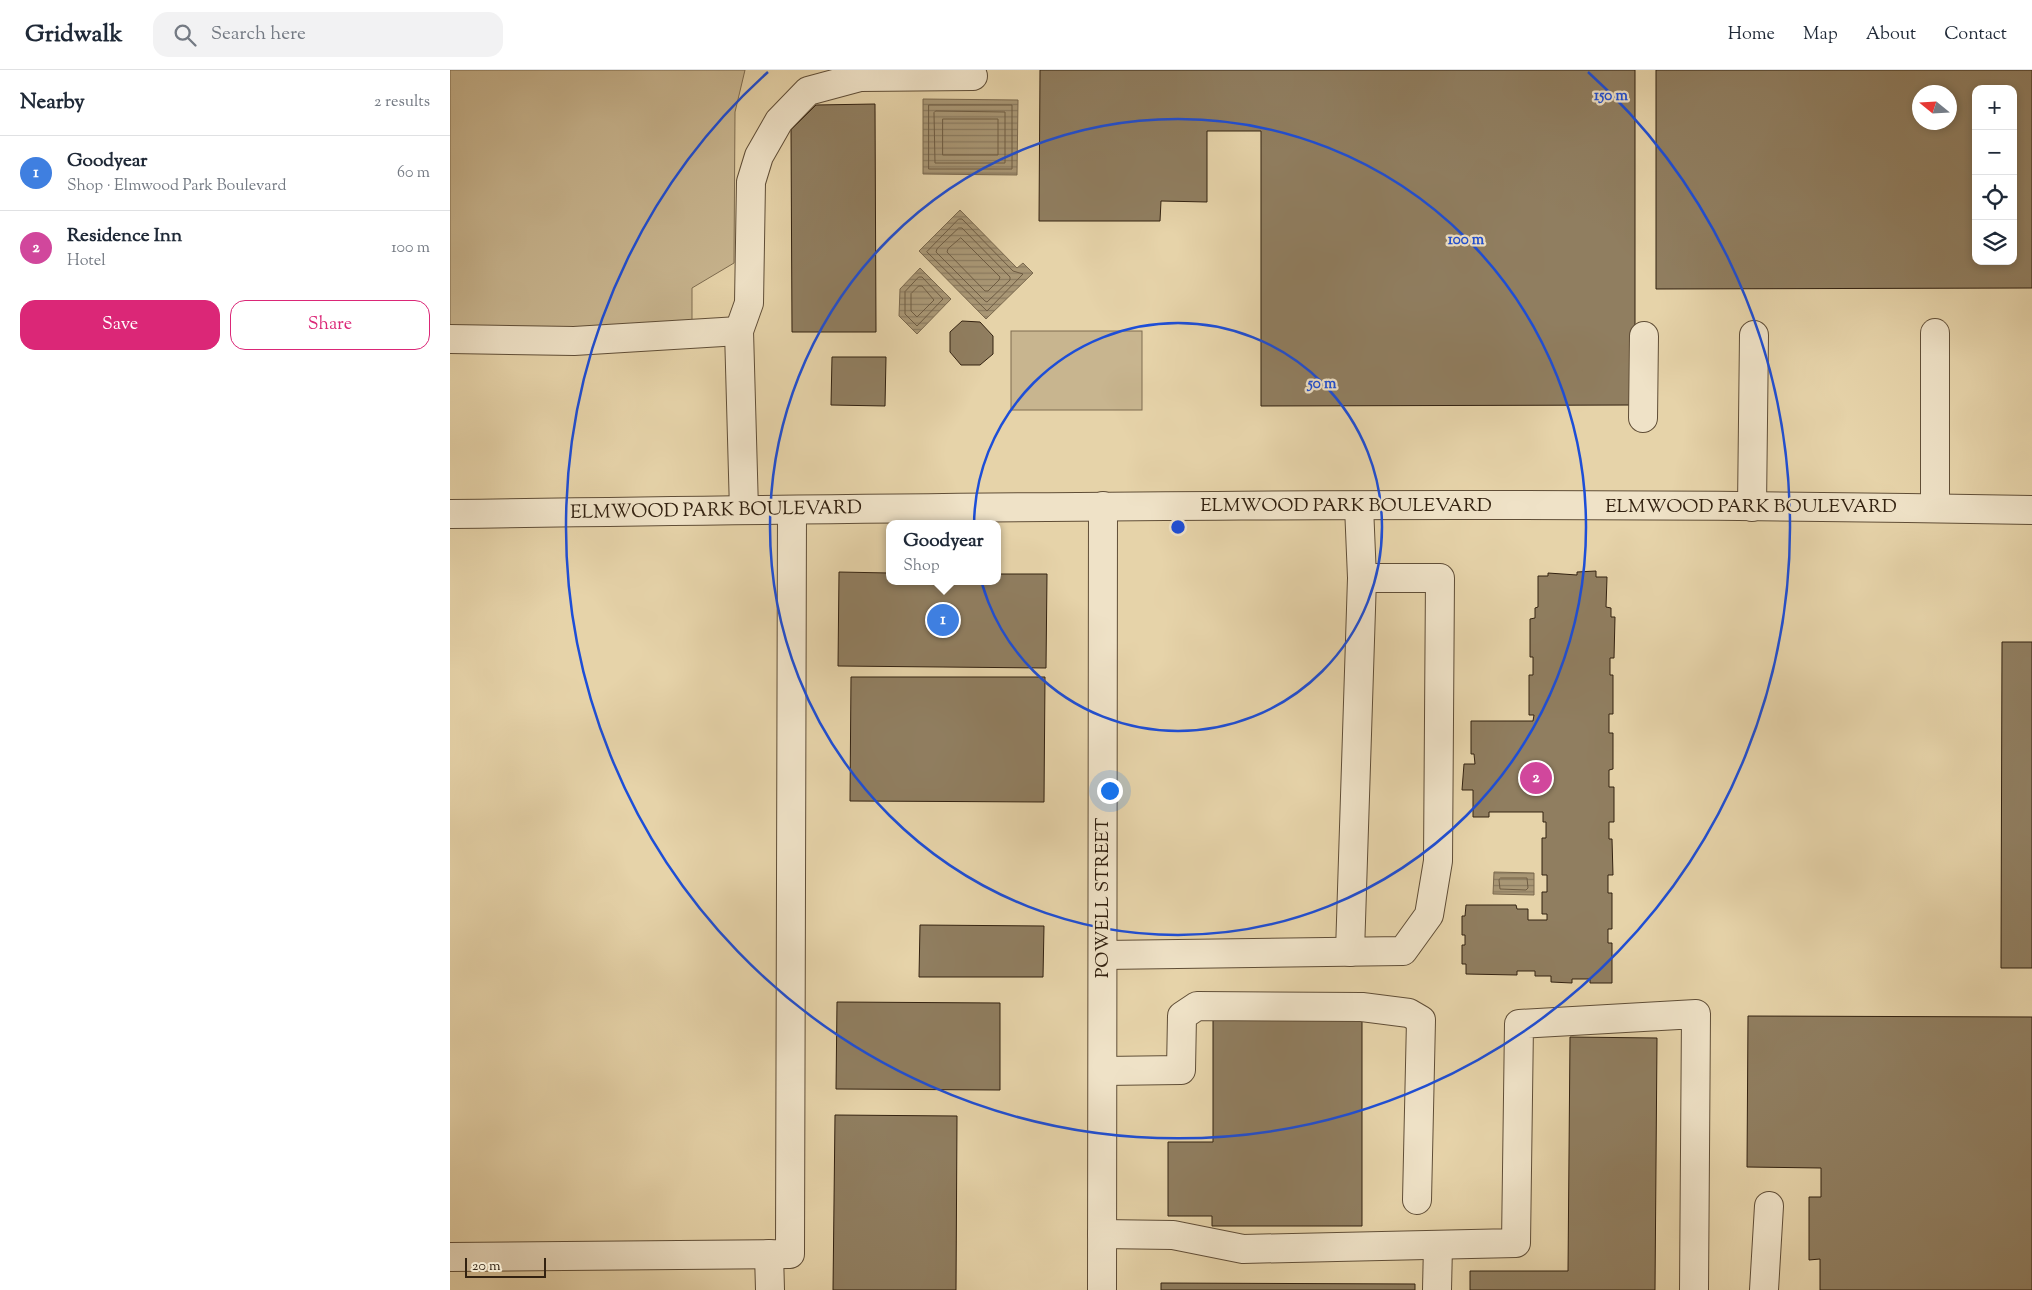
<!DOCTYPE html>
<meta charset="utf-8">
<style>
:root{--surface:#fff;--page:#f2f2f3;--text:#1f2937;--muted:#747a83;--line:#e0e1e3;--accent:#db2777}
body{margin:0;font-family:"Sorts Mill Goudy",serif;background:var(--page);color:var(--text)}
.controls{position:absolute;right:15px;top:15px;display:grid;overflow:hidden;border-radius:10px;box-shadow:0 2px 8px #0003}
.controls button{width:45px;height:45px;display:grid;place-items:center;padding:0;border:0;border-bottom:1px solid var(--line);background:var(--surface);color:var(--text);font:25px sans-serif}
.compass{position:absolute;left:1462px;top:15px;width:45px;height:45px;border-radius:50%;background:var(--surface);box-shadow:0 2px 8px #0003;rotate:288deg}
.scale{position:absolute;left:15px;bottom:12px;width:81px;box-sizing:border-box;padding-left:5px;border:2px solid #321;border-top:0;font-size:14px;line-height:18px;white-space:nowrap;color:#321;-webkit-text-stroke:4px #efe2c7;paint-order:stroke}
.you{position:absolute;left:659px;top:720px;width:18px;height:18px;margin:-12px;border:4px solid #fff;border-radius:50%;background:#1a73e8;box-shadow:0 0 0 8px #1a73e833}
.badge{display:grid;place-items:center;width:32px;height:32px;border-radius:50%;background:var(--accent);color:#fff;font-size:16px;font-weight:700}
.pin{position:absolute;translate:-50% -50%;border:2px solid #fff;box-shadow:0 1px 5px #0006}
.popup{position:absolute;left:436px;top:450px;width:115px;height:65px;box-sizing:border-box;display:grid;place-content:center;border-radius:10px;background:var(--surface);filter:drop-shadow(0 1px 4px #0005);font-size:16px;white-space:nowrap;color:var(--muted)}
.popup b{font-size:19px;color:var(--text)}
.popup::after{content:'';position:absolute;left:50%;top:100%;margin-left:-10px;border:10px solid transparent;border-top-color:var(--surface)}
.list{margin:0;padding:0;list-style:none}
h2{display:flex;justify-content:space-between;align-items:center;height:65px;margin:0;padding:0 20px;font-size:21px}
h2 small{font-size:16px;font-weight:400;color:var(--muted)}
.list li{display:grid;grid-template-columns:32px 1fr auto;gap:15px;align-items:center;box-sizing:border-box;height:75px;padding:0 20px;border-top:1px solid var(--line)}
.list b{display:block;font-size:19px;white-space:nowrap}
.list p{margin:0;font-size:16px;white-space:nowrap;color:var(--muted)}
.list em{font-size:16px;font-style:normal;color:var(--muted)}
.actions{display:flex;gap:10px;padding:15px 20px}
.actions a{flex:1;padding:11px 0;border:1px solid var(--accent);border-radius:15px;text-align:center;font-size:18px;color:var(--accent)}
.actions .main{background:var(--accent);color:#fff}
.icon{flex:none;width:28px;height:28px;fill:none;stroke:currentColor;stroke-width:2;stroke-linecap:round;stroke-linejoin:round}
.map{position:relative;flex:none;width:1582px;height:1220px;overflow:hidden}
header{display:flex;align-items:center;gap:30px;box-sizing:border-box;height:70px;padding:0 25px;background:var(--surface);border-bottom:1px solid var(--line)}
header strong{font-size:24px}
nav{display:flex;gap:28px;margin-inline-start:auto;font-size:18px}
.search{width:350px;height:45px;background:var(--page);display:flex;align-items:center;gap:12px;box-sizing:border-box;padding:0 18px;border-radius:15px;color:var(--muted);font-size:19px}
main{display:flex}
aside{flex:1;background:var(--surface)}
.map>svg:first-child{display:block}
</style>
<header>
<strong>Gridwalk</strong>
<div class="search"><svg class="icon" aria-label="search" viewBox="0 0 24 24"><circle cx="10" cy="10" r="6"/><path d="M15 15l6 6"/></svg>Search here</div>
<nav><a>Home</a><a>Map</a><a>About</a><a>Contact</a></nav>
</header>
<main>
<aside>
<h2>Nearby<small>2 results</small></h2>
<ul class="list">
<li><span class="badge" style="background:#3f7fe0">1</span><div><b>Goodyear</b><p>Shop · Elmwood Park Boulevard</p></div><em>60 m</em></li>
<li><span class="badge" style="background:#d1479c">2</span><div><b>Residence Inn</b><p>Hotel</p></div><em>100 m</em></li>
</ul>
<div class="actions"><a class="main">Save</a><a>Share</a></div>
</aside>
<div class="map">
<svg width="1582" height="1220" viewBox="0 0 1582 1220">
<defs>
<pattern id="water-rules" width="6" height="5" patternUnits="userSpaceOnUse" patternTransform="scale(1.25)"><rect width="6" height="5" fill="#a99775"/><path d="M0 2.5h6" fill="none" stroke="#8a7b5f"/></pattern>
</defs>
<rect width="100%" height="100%" fill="#e6d3a9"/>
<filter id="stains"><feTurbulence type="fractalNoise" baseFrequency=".004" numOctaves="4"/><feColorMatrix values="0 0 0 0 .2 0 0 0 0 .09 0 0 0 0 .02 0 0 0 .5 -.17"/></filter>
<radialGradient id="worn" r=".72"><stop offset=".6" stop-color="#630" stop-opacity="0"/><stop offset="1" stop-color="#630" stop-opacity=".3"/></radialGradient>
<!-- green -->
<g fill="#c8b58f" stroke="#7e6c50">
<path d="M 0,0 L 295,0 L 285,42 L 284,193 L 242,218 L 242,258 L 0,258 Z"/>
<rect x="561" y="261" width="131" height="79"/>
</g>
<!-- water -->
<g fill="url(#water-rules)" stroke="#7a684d">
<path d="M 473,29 L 568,30 L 567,105 L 473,104 Z"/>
<path d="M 510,140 L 567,198 L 573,193 L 583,203 L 536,249 L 469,181 Z"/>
<path d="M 470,198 L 501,229 L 467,264 L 449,246 L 450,219 Z"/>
<path d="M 1044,802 L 1084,803 L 1084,825 L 1043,824 Z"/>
</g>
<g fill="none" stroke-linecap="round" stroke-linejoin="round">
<!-- shore -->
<g stroke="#6e5c43" stroke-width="1">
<rect x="479" y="35" width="83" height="64"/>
<path d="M 486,41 L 555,42 L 555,93 L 485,93 L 484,43 Z"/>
<rect x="493" y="49" width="55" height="36"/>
<path d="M 509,149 L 512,149 L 563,201 L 573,204 L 537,241 L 477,182 Z"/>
<path d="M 509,158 L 512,158 L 560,207 L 560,210 L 537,232 L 535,231 L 486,182 L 487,179 Z"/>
<path d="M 511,168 L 550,207 L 549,210 L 538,221 L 535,221 L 497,182 L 498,179 Z"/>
<path d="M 469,207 L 472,207 L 493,229 L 467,256 L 455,244 L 455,222 Z"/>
<path d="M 469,216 L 472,216 L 484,230 L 467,247 L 461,241 L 461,224 Z"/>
<path d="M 1051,808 L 1077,808 L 1078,818 L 1076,820 L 1050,819 L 1049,810 Z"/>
</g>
</g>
<!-- building -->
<g fill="#907e60" stroke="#321" fill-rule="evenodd">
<path d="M 590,0 L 1185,0 L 1185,335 L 811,336 L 811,61 L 757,61 L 757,132 L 711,131 L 710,151 L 589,151 Z"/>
<path d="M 1206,0 L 1582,0 L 1582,218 L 1206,219 ZM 1526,19 L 1563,19 L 1563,191 L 1526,191 ZM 1470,22 L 1500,22 L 1500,52 L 1470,52 Z"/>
<path d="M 425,34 L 426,262 L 342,262 L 341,60 L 366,35 Z"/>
<path d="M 512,251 L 530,252 L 543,266 L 543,284 L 530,295 L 511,295 L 500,282 L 500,262 Z"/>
<path d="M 382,287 L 436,287 L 435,336 L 381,335 Z"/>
<path d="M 1146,501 L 1146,507 L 1157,507 L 1156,537 L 1161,538 L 1161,547 L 1165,547 L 1164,588 L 1160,588 L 1160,605 L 1163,605 L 1163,644 L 1159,644 L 1159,663 L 1163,663 L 1163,699 L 1159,700 L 1159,717 L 1164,717 L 1164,752 L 1159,752 L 1159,769 L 1162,769 L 1163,805 L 1158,805 L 1158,823 L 1162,823 L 1162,859 L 1158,859 L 1158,873 L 1162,873 L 1162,913 L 1140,913 L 1140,909 L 1122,909 L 1122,913 L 1101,912 L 1101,906 L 1085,906 L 1085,901 L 1067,901 L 1067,905 L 1016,904 L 1016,894 L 1012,894 L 1012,875 L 1015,875 L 1015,865 L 1012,865 L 1012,846 L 1015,846 L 1016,835 L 1066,835 L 1067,839 L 1078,839 L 1078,850 L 1097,850 L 1097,844 L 1092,844 L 1092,822 L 1097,822 L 1097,805 L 1092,805 L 1092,768 L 1096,768 L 1096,752 L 1093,752 L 1093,742 L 1039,742 L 1039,747 L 1023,747 L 1023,720 L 1012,720 L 1014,694 L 1025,694 L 1024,684 L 1021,684 L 1021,651 L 1083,651 L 1084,645 L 1079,645 L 1079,605 L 1083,605 L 1083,587 L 1080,587 L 1080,549 L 1085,548 L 1085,538 L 1088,537 L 1088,506 L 1098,506 L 1098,503 L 1127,505 L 1127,502 Z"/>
<path d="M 389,502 L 439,503 L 439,511 L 547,511 L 547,504 L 597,504 L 596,598 L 388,596 Z"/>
<path d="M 1552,572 L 1582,572 L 1582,898 L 1551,898 Z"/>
<path d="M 401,607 L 595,607 L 594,732 L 400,731 Z"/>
<path d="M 470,855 L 594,856 L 593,907 L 469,907 Z"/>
<path d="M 387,932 L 550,933 L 550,1020 L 386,1019 Z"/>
<path d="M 763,944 L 912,944 L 912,1156 L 762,1156 L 762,1146 L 718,1146 L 718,1072 L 763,1072 Z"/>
<path d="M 1298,946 L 1582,947 L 1582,1220 L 1370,1220 L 1370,1189 L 1359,1190 L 1359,1127 L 1371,1127 L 1371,1098 L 1297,1097 Z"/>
<path d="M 1120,967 L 1207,968 L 1205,1220 L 1020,1220 L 1020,1201 L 1118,1201 Z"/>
<path d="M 385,1045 L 507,1046 L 506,1220 L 383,1220 Z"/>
<path d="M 711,1213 L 965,1214 L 965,1220 L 711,1220 Z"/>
</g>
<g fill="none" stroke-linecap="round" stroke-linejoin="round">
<defs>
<g id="minor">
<path d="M 0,269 L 124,271 L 289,261"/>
<path d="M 1193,348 L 1194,266"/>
<path d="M 1302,437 L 1304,265"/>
<path d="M 1485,438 L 1485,263"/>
<path d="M 294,440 L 289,261 L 299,233 L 301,112 L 309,86 L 329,51 L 358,21 L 410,7 L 523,6"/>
<path d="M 0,444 C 527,437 1055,430 1582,440"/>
<path d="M 900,882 L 912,508"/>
<path d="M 653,885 L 953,881 L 979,845 L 988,791 L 990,508 L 912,508 L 909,436"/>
<path d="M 653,1001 L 731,1000 L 732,946 L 747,936 L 912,937 L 959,943 L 971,950 L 967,1130"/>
<path d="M 652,1164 L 723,1165 L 793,1179 L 1066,1173 L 1069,954 L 1246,944 L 1244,1220"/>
<path d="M 319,1184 L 320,1220"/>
<path d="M 0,1187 L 340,1184 L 342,440"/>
<path d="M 652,1220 L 653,436"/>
<path d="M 987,1220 L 988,1175"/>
<path d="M 1314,1220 L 1319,1136"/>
</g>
</defs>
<!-- minor casing -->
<use href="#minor" stroke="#604e37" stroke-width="30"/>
<!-- minor -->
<use href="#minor" stroke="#efe2c7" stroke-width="28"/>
</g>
<!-- distance rings -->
<g fill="none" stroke="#1d4ed8" stroke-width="2.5">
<circle cx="728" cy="457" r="204"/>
<circle cx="728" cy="457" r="408"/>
<path d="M1138 2A612 612 0 1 1 318 2"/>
</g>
<g text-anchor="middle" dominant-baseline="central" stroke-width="4.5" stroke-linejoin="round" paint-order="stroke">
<!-- street labels -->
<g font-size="19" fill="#321" stroke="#efe2c7">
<text x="896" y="436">ELMWOOD PARK BOULEVARD</text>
<text x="1301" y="437">ELMWOOD PARK BOULEVARD</text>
<text transform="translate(266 441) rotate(-1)">ELMWOOD PARK BOULEVARD</text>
<text transform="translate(653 828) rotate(-90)">POWELL STREET</text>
</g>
</g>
<circle cx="728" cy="457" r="8" fill="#1d4ed8" stroke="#efe2c7" stroke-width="2.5"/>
<g font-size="15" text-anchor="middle" font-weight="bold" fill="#1d4ed8" stroke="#efe2c7" stroke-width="4.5" stroke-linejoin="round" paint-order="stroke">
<text x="1161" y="30">150 m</text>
<text x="1016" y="174">100 m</text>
<text x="872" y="318">50 m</text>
</g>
<rect width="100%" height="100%" filter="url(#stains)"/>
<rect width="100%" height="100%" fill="url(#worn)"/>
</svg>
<div class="controls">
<button>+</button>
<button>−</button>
<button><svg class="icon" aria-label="locate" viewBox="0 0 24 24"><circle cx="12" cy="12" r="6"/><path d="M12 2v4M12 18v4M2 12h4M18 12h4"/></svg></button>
<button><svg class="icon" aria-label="layers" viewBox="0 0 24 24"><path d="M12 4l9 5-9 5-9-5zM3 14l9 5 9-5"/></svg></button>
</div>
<svg class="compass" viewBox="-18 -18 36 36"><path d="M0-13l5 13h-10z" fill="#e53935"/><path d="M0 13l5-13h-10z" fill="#747a83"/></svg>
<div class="scale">20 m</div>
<div class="you"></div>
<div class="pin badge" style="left:493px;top:550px;background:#3f7fe0">1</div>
<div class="popup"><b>Goodyear</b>Shop</div>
<div class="pin badge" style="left:1086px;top:708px;background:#d1479c">2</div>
</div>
</main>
